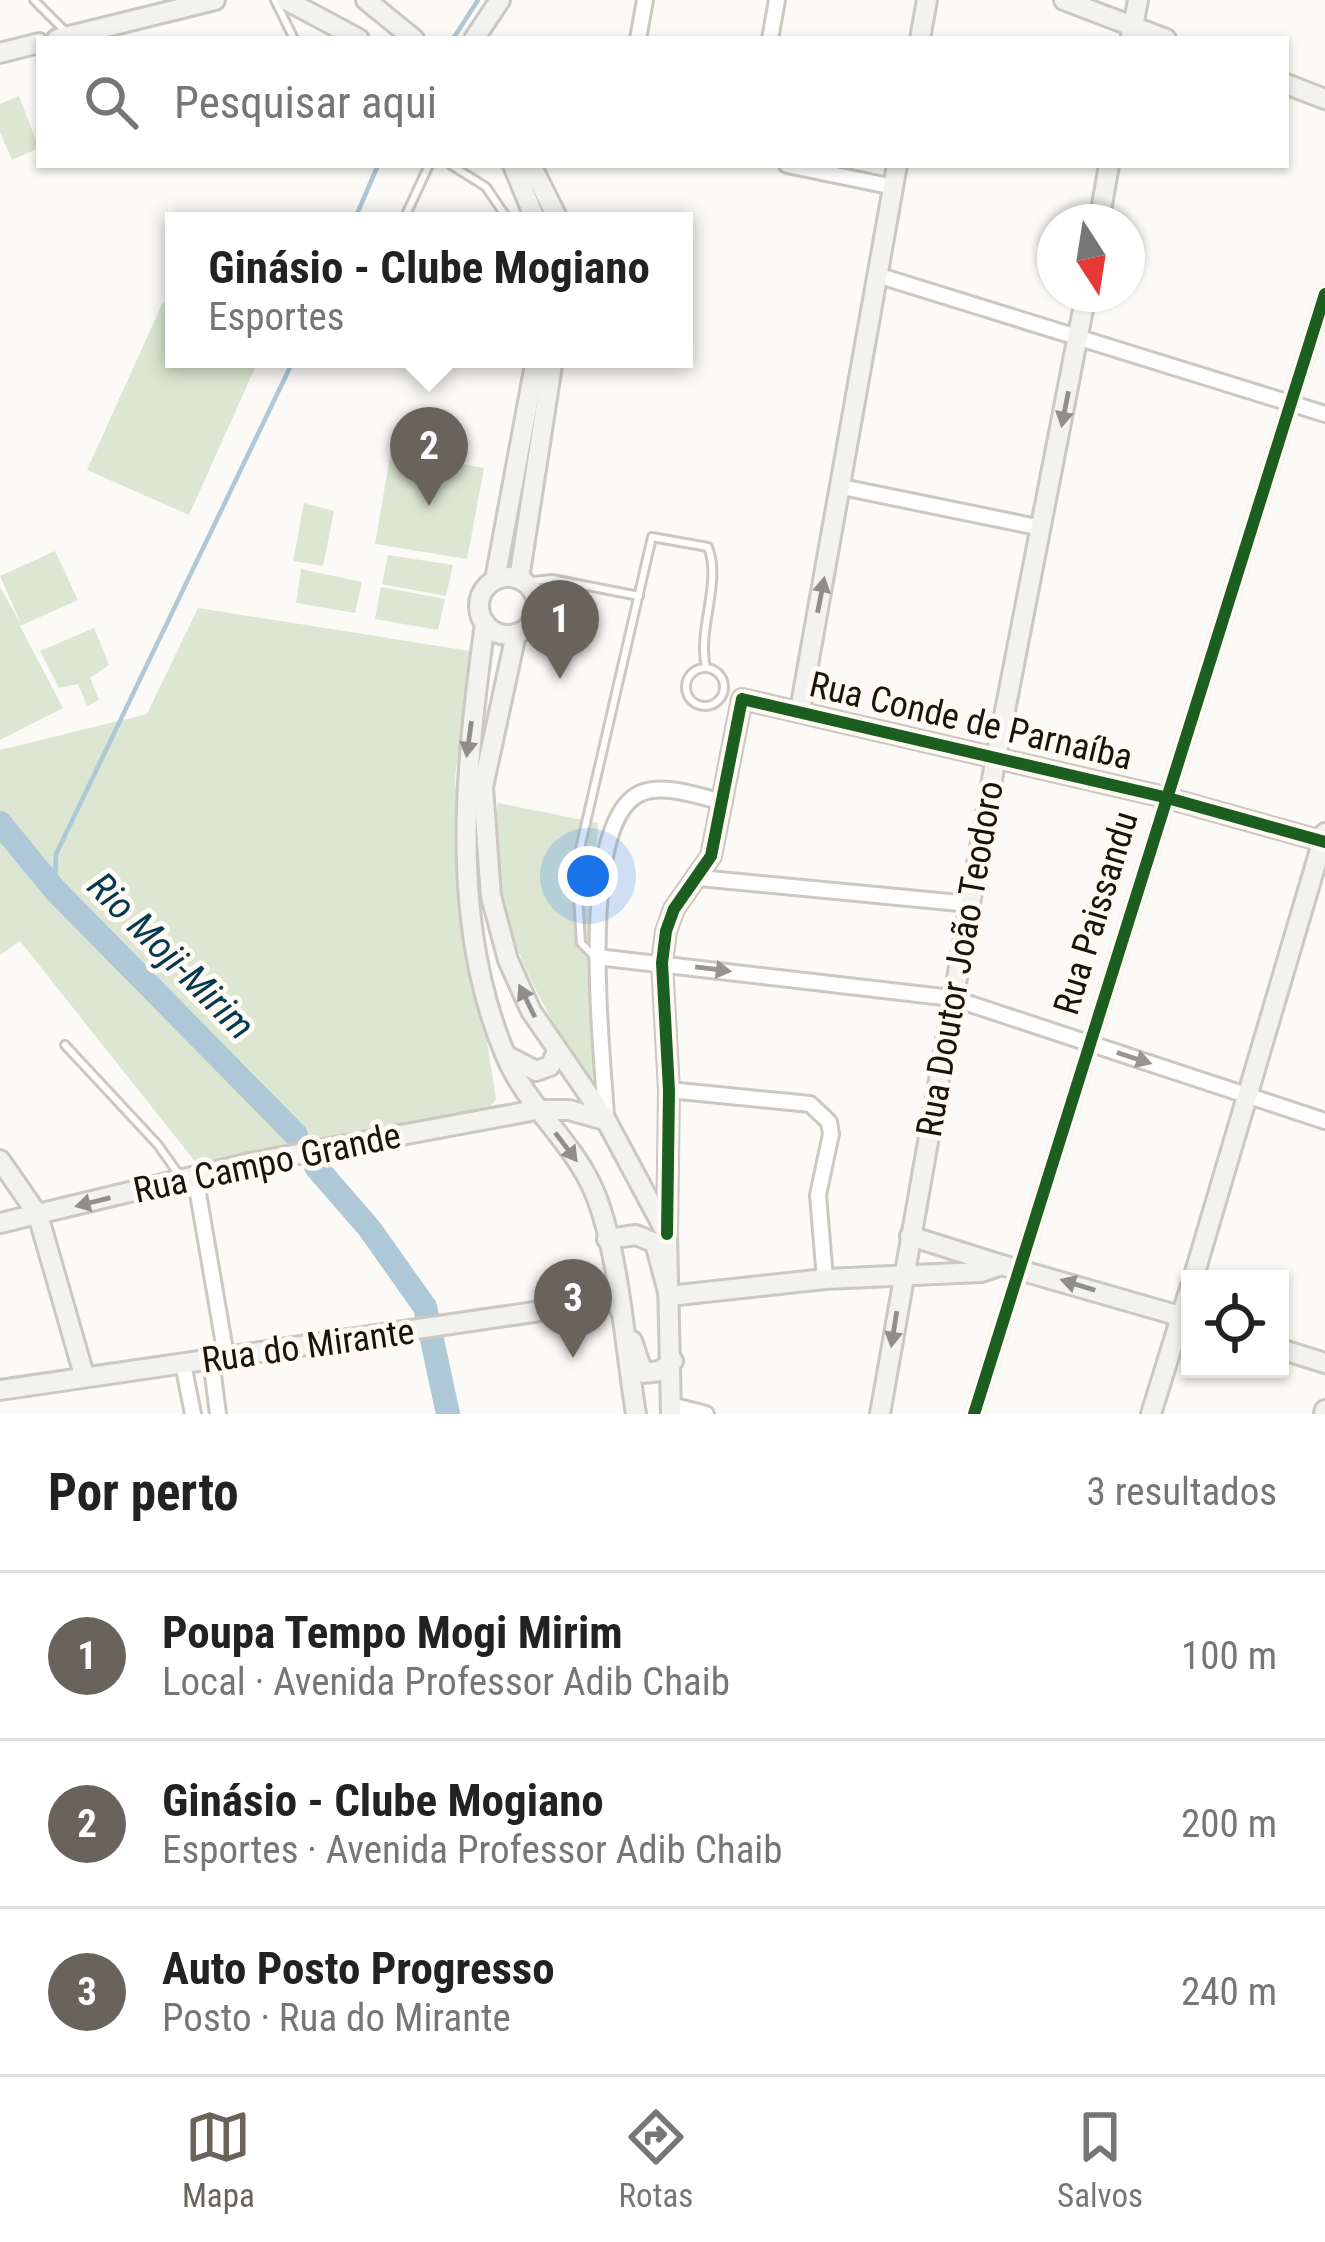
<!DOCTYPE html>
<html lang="pt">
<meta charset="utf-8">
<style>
:root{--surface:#fff;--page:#f6f6f6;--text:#222;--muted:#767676;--line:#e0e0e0;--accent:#69645b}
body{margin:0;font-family:"Roboto Condensed",sans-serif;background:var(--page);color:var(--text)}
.controls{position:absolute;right:36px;bottom:36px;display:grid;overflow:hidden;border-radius:0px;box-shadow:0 3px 9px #0004}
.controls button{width:108px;height:108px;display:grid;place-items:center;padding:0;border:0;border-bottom:3px solid var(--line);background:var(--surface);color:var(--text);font:60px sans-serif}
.compass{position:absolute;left:1037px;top:204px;width:108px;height:108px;border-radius:50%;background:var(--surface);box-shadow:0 3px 9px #0004;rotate:168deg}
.you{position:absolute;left:588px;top:876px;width:42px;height:42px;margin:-30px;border:9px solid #fff;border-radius:50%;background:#1a73e8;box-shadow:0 0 0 18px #1a73e833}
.badge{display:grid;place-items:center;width:78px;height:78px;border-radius:50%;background:var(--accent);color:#fff;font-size:39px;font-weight:700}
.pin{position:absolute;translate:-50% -99px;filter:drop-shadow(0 3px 6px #0008)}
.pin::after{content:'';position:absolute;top:63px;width:42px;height:36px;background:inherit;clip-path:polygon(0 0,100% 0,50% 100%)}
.popup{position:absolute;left:165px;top:212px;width:528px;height:156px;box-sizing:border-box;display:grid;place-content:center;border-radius:0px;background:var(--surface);filter:drop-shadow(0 3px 9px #0005);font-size:39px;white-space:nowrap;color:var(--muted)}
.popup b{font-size:45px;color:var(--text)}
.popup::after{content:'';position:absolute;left:50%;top:100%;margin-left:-24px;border:24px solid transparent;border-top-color:var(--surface)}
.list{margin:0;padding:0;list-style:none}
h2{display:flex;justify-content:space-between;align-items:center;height:156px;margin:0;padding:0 48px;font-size:51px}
h2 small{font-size:39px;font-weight:400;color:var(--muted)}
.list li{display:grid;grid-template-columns:78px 1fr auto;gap:36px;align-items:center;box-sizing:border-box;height:168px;padding:0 48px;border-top:3px solid var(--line)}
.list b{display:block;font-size:45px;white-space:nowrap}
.list p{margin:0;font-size:39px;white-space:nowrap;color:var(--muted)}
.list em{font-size:39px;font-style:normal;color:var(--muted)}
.icon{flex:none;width:66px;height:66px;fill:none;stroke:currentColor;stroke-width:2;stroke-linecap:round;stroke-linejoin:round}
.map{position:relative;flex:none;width:1325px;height:1414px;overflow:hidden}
.search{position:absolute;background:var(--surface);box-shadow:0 3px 9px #0004;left:36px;right:36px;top:36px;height:132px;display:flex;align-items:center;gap:30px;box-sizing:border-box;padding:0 42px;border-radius:0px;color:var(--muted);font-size:45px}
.sheet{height:660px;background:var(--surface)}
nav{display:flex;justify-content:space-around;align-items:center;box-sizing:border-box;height:168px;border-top:3px solid var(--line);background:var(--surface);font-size:33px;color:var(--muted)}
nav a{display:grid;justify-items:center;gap:6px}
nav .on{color:var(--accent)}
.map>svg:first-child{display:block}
</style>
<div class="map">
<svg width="1325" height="1414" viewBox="0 0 1325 1414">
<rect width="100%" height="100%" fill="#fcfaf7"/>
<!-- green -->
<g fill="#dde6d2">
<path d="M 19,96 L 39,148 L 12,160 L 0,132 L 0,104 Z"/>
<path d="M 163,302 L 174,307 L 174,359 L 259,359 L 189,515 L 87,470 Z"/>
<path d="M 391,451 L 484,468 L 467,559 L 375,544 Z"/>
<path d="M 304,503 L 334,511 L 323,566 L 293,561 Z"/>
<path d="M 55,551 L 78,600 L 20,626 L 63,708 L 0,740 L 0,587 L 21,624 L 0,576 Z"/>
<path d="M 388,555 L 453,565 L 446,596 L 382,584 Z"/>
<path d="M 301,569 L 362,582 L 355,613 L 296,603 Z"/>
<path d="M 381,587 L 445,599 L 438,630 L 375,619 Z"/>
<path d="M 198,608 L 470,651 L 455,779 L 466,906 L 496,1099 L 487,1111 L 197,1164 L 20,941 L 0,955 L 0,750 L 147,714 Z"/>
<path d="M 94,628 L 109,665 L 90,678 L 99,700 L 87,706 L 78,684 L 59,688 L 40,651 Z"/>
<path d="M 498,803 L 598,823 L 590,951 L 597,1074 L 590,1081 C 536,999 482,905 498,803 Z"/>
</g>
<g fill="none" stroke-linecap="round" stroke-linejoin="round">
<!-- stream -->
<g stroke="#aec8d7" stroke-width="4.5">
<path d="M 453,39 L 478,0"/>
<path d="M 354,221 L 378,165"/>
<path d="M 55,890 L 56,854 L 294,359"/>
</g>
<!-- river -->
<g stroke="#aec8d7" stroke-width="24">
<path d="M 0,823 L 55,890 L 296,1135"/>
<path d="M 316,1167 L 369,1228 L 425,1307 L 448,1414"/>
</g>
<defs>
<g id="lane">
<path d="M 34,0 L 67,33"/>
<path d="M 275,0 L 294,39"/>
<path d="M 451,165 L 486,187 L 509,221"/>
<path d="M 403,221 L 429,165"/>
<path d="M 524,582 L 552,579 L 639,596"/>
<circle cx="705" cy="687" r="19"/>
<path d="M 594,956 L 581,943 L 576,866 L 652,537 L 708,547 C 722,583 697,629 706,668"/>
<path d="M 65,1045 L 158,1145 L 180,1176"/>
</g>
<g id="street">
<path d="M 638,39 L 645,0"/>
<path d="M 770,39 L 777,0"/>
<path d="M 787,165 L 894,187"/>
<path d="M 880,276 L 1325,414"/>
<path d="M 842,487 L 1042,528"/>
<path d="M 699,878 L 970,904"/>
<path d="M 597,957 L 952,998 L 1325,1121"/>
<path d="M 669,1090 L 810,1104 L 829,1122 L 831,1134 L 818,1195 L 825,1279"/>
<path d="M 606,1117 C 603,1055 575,821 641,793 C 665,783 700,797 724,802"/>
<path d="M 195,1176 L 226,1356"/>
<path d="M 211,1359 L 218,1414"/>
<path d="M 183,1364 L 193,1414"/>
<path d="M 671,1405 L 706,1414"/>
<path d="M 974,1414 L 1325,294"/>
</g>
<g id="secondary">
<path d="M 286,0 L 359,39"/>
<path d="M 366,0 L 414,39"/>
<path d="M 1064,0 L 1166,39"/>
<path d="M 1131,37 L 1138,0"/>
<path d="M 57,39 L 215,0"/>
<path d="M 474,39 L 500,0"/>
<path d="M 920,39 L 927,0"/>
<path d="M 0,53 L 39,43"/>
<path d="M 1286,84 L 1325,99"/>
<path d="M 513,165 L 536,221"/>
<path d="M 531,165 L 559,221"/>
<path d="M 1099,222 L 1109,165"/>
<circle cx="508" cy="606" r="29"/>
<path d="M 519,579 L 553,359"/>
<path d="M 495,580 L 536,359"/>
<path d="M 485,623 C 466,764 448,918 505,1054 C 526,1106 572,1140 594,1191 C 619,1250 625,1348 636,1414"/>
<path d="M 516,634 L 483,787 L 491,896 L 508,960 L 531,1011 L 606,1120 L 667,1234 L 671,1414"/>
<path d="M 800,710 L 897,165"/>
<path d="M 509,1057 L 536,1071 L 550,1066 L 557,1052"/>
<path d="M 0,1160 L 38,1215 L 84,1375"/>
<path d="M 0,1223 L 250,1163 L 536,1110 L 569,1110 L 605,1120"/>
<path d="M 667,1234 L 669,1090 L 662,963 L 666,931 L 674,909 L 711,856 L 742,699 L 1164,797 L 1325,842"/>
<path d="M 910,1236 L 1002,1265"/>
<path d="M 607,1239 L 636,1235 L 655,1243 L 669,1296 L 825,1279 L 981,1272 L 1002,1265 L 1190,1319"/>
<path d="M 1193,1279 L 1325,833"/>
<path d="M 632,1341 L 643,1373 L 660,1371 L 673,1361"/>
<path d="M 1280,1349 L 1325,1363"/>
<path d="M 0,1390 L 616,1300 L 620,1310"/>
<path d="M 880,1414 L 996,757 L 1086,294"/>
<path d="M 1151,1414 L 1190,1288"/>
<path d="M 1324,1414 L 1325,1410"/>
</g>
</defs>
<!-- lane casing -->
<use href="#lane" stroke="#ccc8c0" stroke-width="12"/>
<!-- street casing -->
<use href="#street" stroke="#ccc8c0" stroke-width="20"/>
<!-- secondary casing -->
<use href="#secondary" stroke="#ccc8c0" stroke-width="24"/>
<!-- lane -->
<use href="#lane" stroke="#fffefe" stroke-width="6"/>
<!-- street -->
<use href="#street" stroke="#fffefe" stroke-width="14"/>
<!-- secondary -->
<use href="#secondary" stroke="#f2f2ef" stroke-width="18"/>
<defs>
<g id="cycleway">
<path d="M 667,1234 L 669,1090 L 662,963 L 666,931 L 674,909 L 711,856 L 742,699 L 1164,797 L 1325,842"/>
<path d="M 974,1414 L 1325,294"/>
</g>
</defs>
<!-- cycleway casing -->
<use href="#cycleway" stroke="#fffbf4" stroke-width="20"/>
<!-- cycleway -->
<use href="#cycleway" stroke="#1b5e20" stroke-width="12"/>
</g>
<!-- one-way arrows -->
<defs><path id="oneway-solid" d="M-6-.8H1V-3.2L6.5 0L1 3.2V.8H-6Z" transform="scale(3)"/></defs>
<g fill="#918e87">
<use href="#oneway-solid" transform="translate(1065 409) rotate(101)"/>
<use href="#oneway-solid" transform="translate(821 595) rotate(-79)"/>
<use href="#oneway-solid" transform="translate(469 739) rotate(98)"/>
<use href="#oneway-solid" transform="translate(527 1001) rotate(-116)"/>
<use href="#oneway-solid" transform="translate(566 1147) rotate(53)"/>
<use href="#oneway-solid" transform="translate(93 1202) rotate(166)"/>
<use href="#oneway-solid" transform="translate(1078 1285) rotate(-163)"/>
<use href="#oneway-solid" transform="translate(894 1329) rotate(99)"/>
</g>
<g fill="#98948f">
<use href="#oneway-solid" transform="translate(713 969) rotate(7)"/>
<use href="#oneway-solid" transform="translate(1134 1058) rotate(18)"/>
</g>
<g text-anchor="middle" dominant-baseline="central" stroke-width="10" stroke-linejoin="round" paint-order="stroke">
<!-- street labels -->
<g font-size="36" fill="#1a1307" stroke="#fffbf4">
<text transform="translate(971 721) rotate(13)">Rua Conde de Parnaíba</text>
<text transform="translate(1096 913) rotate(-73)">Rua Paissandu</text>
<text transform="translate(960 959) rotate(-80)">Rua Doutor João Teodoro</text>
<text transform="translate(267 1163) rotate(-12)">Rua Campo Grande</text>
<text transform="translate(308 1346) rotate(-8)">Rua do Mirante</text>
</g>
<!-- water labels -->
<g font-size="39" font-style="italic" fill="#033951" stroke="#fffbf4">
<text transform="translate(171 956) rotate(45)">Rio Moji-Mirim</text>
</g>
</g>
</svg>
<div class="controls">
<button><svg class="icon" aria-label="locate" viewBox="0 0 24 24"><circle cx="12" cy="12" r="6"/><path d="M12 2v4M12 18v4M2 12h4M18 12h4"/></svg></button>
</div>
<svg class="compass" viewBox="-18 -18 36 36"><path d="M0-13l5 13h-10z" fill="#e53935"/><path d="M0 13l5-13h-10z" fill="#767676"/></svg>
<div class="you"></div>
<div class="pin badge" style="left:560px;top:679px">1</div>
<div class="pin badge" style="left:429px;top:506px">2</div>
<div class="popup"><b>Ginásio - Clube Mogiano</b>Esportes</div>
<div class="pin badge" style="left:573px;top:1358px">3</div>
<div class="search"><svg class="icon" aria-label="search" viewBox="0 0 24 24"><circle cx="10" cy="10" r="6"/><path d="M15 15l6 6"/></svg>Pesquisar aqui</div>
</div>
<section class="sheet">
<h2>Por perto<small>3 resultados</small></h2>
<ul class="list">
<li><span class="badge">1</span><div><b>Poupa Tempo Mogi Mirim</b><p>Local · Avenida Professor Adib Chaib</p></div><em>100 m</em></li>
<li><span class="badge">2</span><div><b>Ginásio - Clube Mogiano</b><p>Esportes · Avenida Professor Adib Chaib</p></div><em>200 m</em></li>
<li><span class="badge">3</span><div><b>Auto Posto Progresso</b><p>Posto · Rua do Mirante</p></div><em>240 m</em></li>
</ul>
</section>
<nav>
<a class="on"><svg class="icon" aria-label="map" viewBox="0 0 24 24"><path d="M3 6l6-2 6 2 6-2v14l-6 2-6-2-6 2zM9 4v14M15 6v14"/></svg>Mapa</a>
<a><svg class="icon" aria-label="directions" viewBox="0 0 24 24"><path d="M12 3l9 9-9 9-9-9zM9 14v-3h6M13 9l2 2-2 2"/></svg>Rotas</a>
<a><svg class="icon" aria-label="saved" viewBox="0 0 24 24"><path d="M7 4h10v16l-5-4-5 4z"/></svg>Salvos</a>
</nav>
